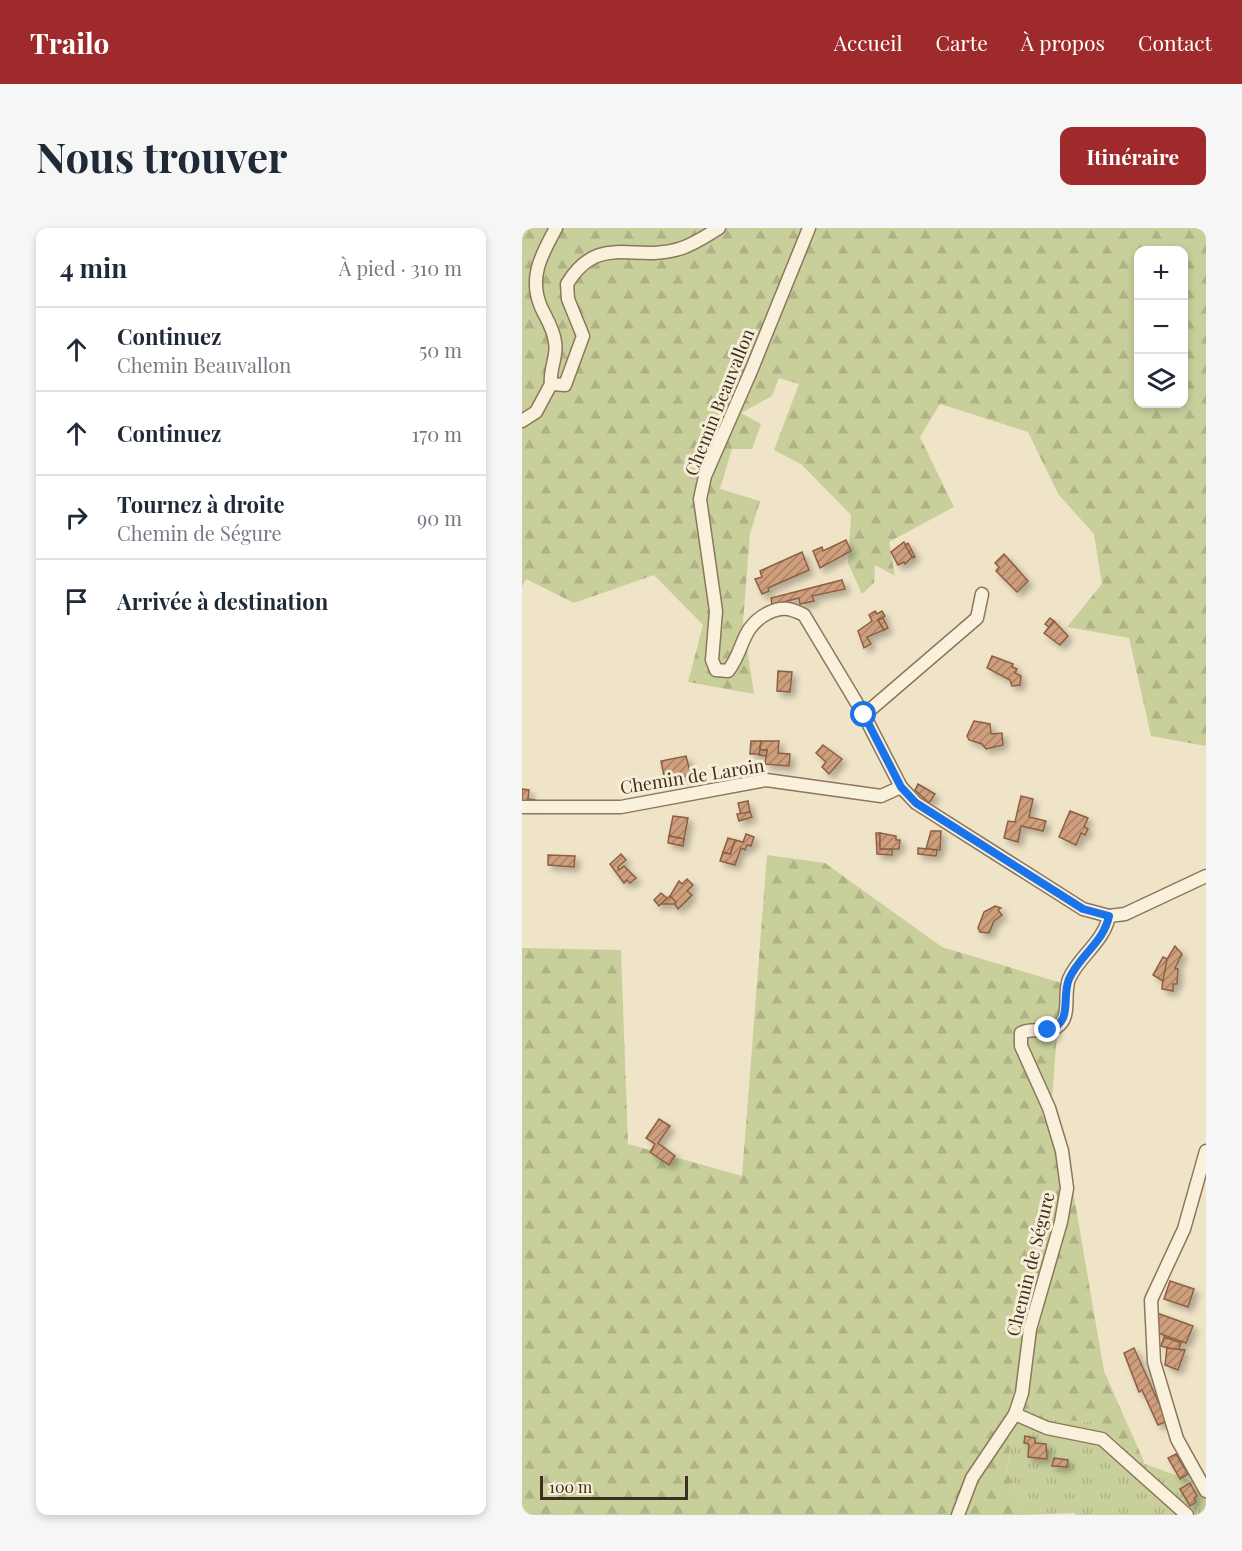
<!DOCTYPE html>
<html lang="fr">
<meta charset="utf-8">
<style>
:root{--surface:#fff;--page:#f6f6f7;--text:#1f2937;--muted:#747a83;--line:#e0e1e3;--accent:#9e2a2b}
body{margin:0;font-family:"Playfair Display",serif;background:var(--page);color:var(--text)}
.controls{position:absolute;right:18px;top:18px;display:grid;overflow:hidden;border-radius:12px;box-shadow:0 3px 9px #0003}
.controls button{width:54px;height:54px;display:grid;place-items:center;padding:0;border:0;border-bottom:2px solid var(--line);background:var(--surface);color:var(--text);font:30px sans-serif}
.scale{position:absolute;left:18px;bottom:15px;width:148px;box-sizing:border-box;padding-left:6px;border:3px solid #3d2e20;border-top:0;font-size:16px;line-height:21px;white-space:nowrap;color:#3d2e20;-webkit-text-stroke:4px #f7eed8;paint-order:stroke}
.stop{position:absolute;width:18px;height:18px;margin:-14px;border:4px solid #1a73e8;border-radius:50%;background:#fff}
.stop.end{background:#1a73e8;border-color:#fff;box-shadow:0 2px 6px #0008}
.list{margin:0;padding:0;list-style:none}
h2{display:flex;justify-content:space-between;align-items:center;height:78px;margin:0;padding:0 24px;font-size:26px}
h2 small{font-size:20px;font-weight:400;color:var(--muted)}
.list li{display:grid;grid-template-columns:39px 1fr auto;gap:18px;align-items:center;box-sizing:border-box;height:84px;padding:0 24px;border-top:2px solid var(--line)}
.list b{display:block;font-size:22px;white-space:nowrap}
.list p{margin:0;font-size:20px;white-space:nowrap;color:var(--muted)}
.list em{font-size:20px;font-style:normal;color:var(--muted)}
.icon{flex:none;width:33px;height:33px;fill:none;stroke:currentColor;stroke-width:2;stroke-linecap:round;stroke-linejoin:round}
.map{position:relative;flex:none;width:684px;height:1287px;overflow:hidden;border-radius:12px}
header{display:flex;align-items:center;gap:36px;box-sizing:border-box;height:84px;padding:0 30px;background:var(--accent);color:#fff}
header strong{font-size:28px}
nav{display:flex;gap:33px;margin-inline-start:auto;font-size:21px}
.intro{display:flex;align-items:center;justify-content:space-between;box-sizing:border-box;height:144px;padding:0 36px}
h1{margin:0;font-size:42px}
.button{padding:15px 27px;border-radius:12px;background:var(--accent);color:#fff;font-size:21px;font-weight:700}
main{display:flex;gap:36px;padding:0 36px}
aside{flex:1;background:var(--surface);border-radius:12px;box-shadow:0 3px 9px #0003}
.map>svg:first-child{display:block}
</style>
<header>
<strong>Trailo</strong>
<nav><a>Accueil</a><a>Carte</a><a>À propos</a><a>Contact</a></nav>
</header>
<div class="intro"><h1>Nous trouver</h1><a class="button">Itinéraire</a></div>
<main>
<aside>
<h2>4 min<small>À pied · 310 m</small></h2>
<ul class="list">
<li><svg class="icon" aria-label="ahead" viewBox="0 0 24 24"><path d="M12 20V5M6 11l6-6 6 6"/></svg><div><b>Continuez</b><p>Chemin Beauvallon</p></div><em>50 m</em></li>
<li><svg class="icon" aria-label="ahead" viewBox="0 0 24 24"><path d="M12 20V5M6 11l6-6 6 6"/></svg><div><b>Continuez</b></div><em>170 m</em></li>
<li><svg class="icon" aria-label="right" viewBox="0 0 24 24"><path d="M7 20v-9h11M14 6l5 5-5 5"/></svg><div><b>Tournez à droite</b><p>Chemin de Ségure</p></div><em>90 m</em></li>
<li><svg class="icon" aria-label="arrive" viewBox="0 0 24 24"><path d="M6 21V4h12l-3 4 3 4H6"/></svg><div><b>Arrivée à destination</b></div></li>
</ul>
</aside>
<div class="map">
<svg width="684" height="1287" viewBox="0 0 684 1287">
<defs>
<pattern id="grass-tufts" width="24" height="20" patternUnits="userSpaceOnUse" patternTransform="scale(1.5)"><rect width="24" height="20" fill="#c9cf9b"/><path d="M3 7l-1-3M5 7V3M7 7l1-3M15 17l-1-3M17 17v-4M19 17l1-3" fill="none" stroke="#aeb285"/></pattern>
<pattern id="forest-firs" width="22" height="20" patternUnits="userSpaceOnUse" patternTransform="scale(1.5)"><rect width="22" height="20" fill="#c9cf9b"/><path d="M5 1l3.5 6h-7zM16 11l3.5 6h-7z" fill="#aeb285"/></pattern>
<pattern id="building-hatch" width="6" height="6" patternUnits="userSpaceOnUse" patternTransform="scale(1.5)"><rect width="6" height="6" fill="#cf9f7d"/><path d="M-1 1l2-2M0 6l6-6M5 7l2-2" fill="none" stroke="#a98266"/></pattern>
<filter id="shadow"><feDropShadow dx="4.5" dy="4.5" stdDeviation="3" flood-color="#0004"/></filter>
</defs>
<rect width="100%" height="100%" fill="#f0e4c8"/>
<!-- grass -->
<path fill="url(#grass-tufts)" d="M 492,1189 L 570,1194 L 623,1236 L 684,1258 L 684,1287 L 554,1287 L 552,1285 L 502,1287 L 485,1242 Z"/>
<!-- forest -->
<g fill="url(#forest-firs)" fill-rule="evenodd">
<path d="M 0,0 L 684,0 L 684,518 L 629,508 L 607,410 L 545,399 L 580,356 L 572,306 L 536,266 L 506,204 L 418,176 L 398,209 L 432,279 L 367,314 L 373,348 L 353,337 L 352,355 L 340,366 L 326,335 L 329,287 L 280,237 L 252,222 L 277,156 L 257,150 L 250,168 L 219,185 L 239,196 L 230,221 L 210,221 L 198,261 L 238,273 L 228,306 L 221,394 L 232,466 L 166,454 L 181,397 L 132,347 L 52,375 L 4,351 L 0,359 ZM 616,22 L 662,22 L 662,176 L 616,176 Z"/>
<path d="M 245,627 L 303,635 L 420,719 L 543,756 L 534,818 L 529,885 L 548,945 L 582,1143 L 623,1236 L 570,1194 L 492,1189 L 485,1242 L 502,1287 L 0,1287 L 0,720 L 99,722 L 106,916 L 220,948 Z"/>
</g>
<!-- building -->
<g fill="url(#building-hatch)" stroke="#8d5f41" stroke-width="1.5" filter="url(#shadow)">
<path d="M 324,312 L 329,323 L 298,340 L 291,323 L 300,319 L 301,323 Z"/>
<path d="M 382,314 L 390,329 L 383,336 L 382,334 L 376,337 L 369,324 Z"/>
<path d="M 386,315 L 393,329 L 391,330 L 383,317 Z"/>
<path d="M 280,324 L 287,342 L 246,360 L 247,363 L 240,366 L 233,351 L 240,349 L 238,343 Z"/>
<path d="M 482,326 L 506,353 L 495,364 L 474,343 L 477,339 L 473,335 Z"/>
<path d="M 320,352 L 323,361 L 290,368 L 292,373 L 278,376 L 277,370 L 250,377 L 249,370 Z"/>
<path d="M 353,383 L 355,386 L 360,383 L 363,388 L 356,392 L 362,402 L 345,409 L 349,416 L 342,420 L 336,403 L 350,393 L 347,387 Z"/>
<path d="M 361,390 L 366,400 L 362,402 L 356,392 Z"/>
<path d="M 528,390 L 532,393 L 527,399 L 523,396 Z"/>
<path d="M 532,393 L 546,408 L 538,417 L 522,405 Z"/>
<path d="M 470,428 L 491,436 L 490,439 L 495,441 L 493,445 L 499,448 L 498,457 L 490,458 L 488,452 L 465,440 Z"/>
<path d="M 256,443 L 270,444 L 268,464 L 255,463 Z"/>
<path d="M 452,493 L 468,496 L 469,506 L 480,505 L 481,517 L 464,521 L 460,516 L 447,512 L 445,508 Z"/>
<path d="M 229,513 L 239,513 L 237,526 L 228,526 Z"/>
<path d="M 239,513 L 257,513 L 256,525 L 268,526 L 267,538 L 243,536 L 245,522 L 238,522 Z"/>
<path d="M 301,517 L 320,531 L 307,546 L 300,539 L 304,534 L 294,525 Z"/>
<path d="M 238,522 L 245,522 L 244,528 L 237,527 Z"/>
<path d="M 164,528 L 169,547 L 143,553 L 139,533 Z"/>
<path d="M 396,556 L 413,566 L 407,575 L 393,562 Z"/>
<path d="M 0,561 L 7,562 L 6,571 L 13,572 L 13,576 L 0,575 Z"/>
<path d="M 499,568 L 511,571 L 507,589 L 524,593 L 521,603 L 499,598 L 496,614 L 482,610 L 486,593 L 493,594 Z"/>
<path d="M 226,573 L 228,584 L 219,587 L 216,575 Z"/>
<path d="M 548,583 L 566,590 L 562,599 L 566,601 L 563,607 L 559,605 L 554,617 L 537,609 Z"/>
<path d="M 228,584 L 230,589 L 217,593 L 215,586 Z"/>
<path d="M 151,588 L 166,590 L 162,611 L 147,608 Z"/>
<path d="M 409,603 L 419,603 L 418,622 L 404,621 Z"/>
<path d="M 354,605 L 358,605 L 358,621 L 370,621 L 370,627 L 355,626 Z"/>
<path d="M 358,605 L 374,608 L 374,612 L 378,612 L 377,621 L 358,621 Z"/>
<path d="M 224,606 L 232,609 L 229,618 L 225,617 L 223,622 L 219,620 L 213,637 L 198,633 L 201,624 L 208,626 L 213,612 L 221,614 Z"/>
<path d="M 147,608 L 162,611 L 161,618 L 146,615 Z"/>
<path d="M 206,610 L 213,612 L 208,626 L 201,624 Z"/>
<path d="M 396,620 L 415,622 L 414,628 L 396,626 Z"/>
<path d="M 99,626 L 104,632 L 96,639 L 97,642 L 102,638 L 114,650 L 108,655 L 105,652 L 102,655 L 88,636 Z"/>
<path d="M 26,627 L 53,628 L 52,639 L 26,637 Z"/>
<path d="M 165,651 L 171,657 L 165,663 L 170,667 L 156,681 L 148,668 L 157,653 L 160,656 Z"/>
<path d="M 139,665 L 145,670 L 137,678 L 132,672 Z"/>
<path d="M 148,668 L 154,674 L 152,676 L 139,676 Z"/>
<path d="M 473,678 L 479,680 L 476,682 L 480,687 L 472,693 L 467,705 L 458,704 L 456,700 L 462,684 Z"/>
<path d="M 653,718 L 660,726 L 653,740 L 656,741 L 655,756 L 651,756 L 651,763 L 640,761 L 642,736 Z"/>
<path d="M 641,729 L 645,731 L 641,753 L 631,747 Z"/>
<path d="M 137,891 L 148,898 L 136,915 L 153,928 L 147,937 L 128,924 L 133,916 L 124,910 Z"/>
<path d="M 648,1053 L 672,1061 L 666,1079 L 642,1071 Z"/>
<path d="M 635,1085 L 671,1098 L 664,1115 L 633,1104 Z"/>
<path d="M 642,1109 L 659,1115 L 656,1123 L 639,1118 Z"/>
<path d="M 612,1120 L 645,1193 L 636,1197 L 620,1162 L 617,1164 L 602,1125 Z"/>
<path d="M 645,1120 L 663,1122 L 656,1142 L 643,1137 Z"/>
<path d="M 503,1208 L 513,1210 L 513,1215 L 524,1216 L 525,1231 L 506,1229 L 507,1216 L 502,1215 Z"/>
<path d="M 654,1226 L 666,1246 L 658,1251 L 646,1230 Z"/>
<path d="M 532,1230 L 546,1232 L 545,1239 L 530,1238 Z"/>
<path d="M 668,1255 L 675,1268 L 672,1270 L 674,1274 L 668,1278 L 658,1261 Z"/>
</g>
<g fill="none" stroke-linecap="round" stroke-linejoin="round">
<defs>
<g id="minor">
<path d="M 34,0 C 20,26 6,49 19,79 C 24,90 32,102 33,114 C 36,128 27,141 29,156 L 43,157 L 61,108 L 46,71 L 45,56 C 77,3 113,36 160,20 C 172,16 186,7 197,0"/>
<path d="M 287,0 L 229,143 L 183,248 L 178,271 L 194,383 L 190,432 L 194,442 L 206,443 C 223,421 218,400 246,385 C 260,378 268,380 282,387 L 342,487 L 379,559 L 394,575 L 561,681 L 587,688 L 603,686 L 684,648"/>
<path d="M 0,193 L 14,184 L 29,156"/>
<path d="M 342,487 L 455,390 L 460,366"/>
<path d="M 0,579 L 99,579 L 244,552 L 359,568 L 379,559"/>
<path d="M 684,923 L 662,1001 L 629,1072 L 632,1134 L 655,1211 L 684,1263"/>
<path d="M 493,1186 L 525,1200 L 580,1211 L 665,1287"/>
<path d="M 436,1287 L 450,1250 L 493,1186 L 500,1165 L 508,1101 L 539,994 L 545,960 L 540,923 L 527,880 L 499,818 L 499,805 C 510,799 524,806 535,799 C 550,789 541,766 547,751 C 557,728 582,714 587,688"/>
</g>
</defs>
<!-- minor casing -->
<use href="#minor" stroke="#8d765c" stroke-width="15"/>
<!-- minor -->
<use href="#minor" stroke="#faf1dc" stroke-width="12"/>
</g>
<g fill="none" stroke-linecap="round" stroke-linejoin="round">
<!-- route -->
<path stroke="#1a73e8" stroke-width="8" d="M 342,487 L 379,559 L 394,575 L 561,681 L 587,688 C 582,714 557,728 547,751 C 539,770 552,794 526,802"/>
</g>
<g text-anchor="middle" dominant-baseline="central" stroke-width="6" stroke-linejoin="round" paint-order="stroke">
<!-- street labels -->
<g font-size="18" fill="#3d2e20" stroke="#f7eed8">
<text transform="translate(197 174) rotate(-68)">Chemin Beauvallon</text>
<text transform="translate(170 548) rotate(-9)">Chemin de Laroin</text>
<text transform="translate(508 1036) rotate(-76)">Chemin de Ségure</text>
</g>
</g>
</svg>
<div class="controls">
<button>+</button>
<button>−</button>
<button><svg class="icon" aria-label="layers" viewBox="0 0 24 24"><path d="M12 4l9 5-9 5-9-5zM3 14l9 5 9-5"/></svg></button>
</div>
<div class="scale">100 m</div>
<div class="stop" style="left:342px;top:487px"></div>
<div class="stop end" style="left:526px;top:802px"></div>
</div>
</main>
